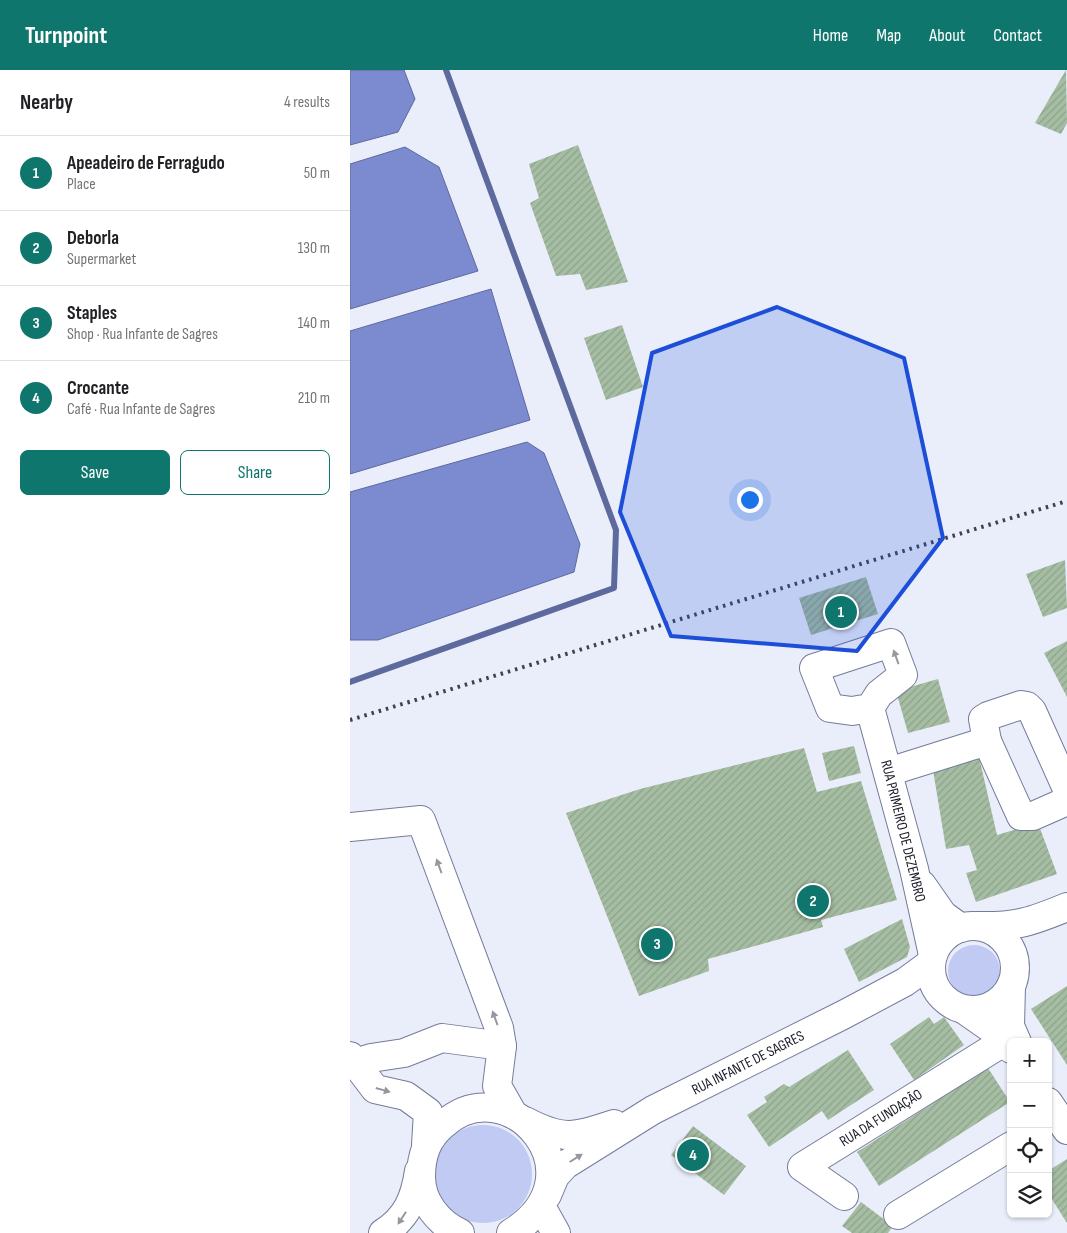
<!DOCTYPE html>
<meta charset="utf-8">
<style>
:root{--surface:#fff;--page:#f2f2f2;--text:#202124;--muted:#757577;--line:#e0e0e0;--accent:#0f766e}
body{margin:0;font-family:"Sofia Sans Condensed",sans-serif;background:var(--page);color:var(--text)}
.controls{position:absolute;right:15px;bottom:15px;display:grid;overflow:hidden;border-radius:8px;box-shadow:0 1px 4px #0004}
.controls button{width:45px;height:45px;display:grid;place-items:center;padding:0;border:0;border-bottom:1px solid var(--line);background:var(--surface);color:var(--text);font:25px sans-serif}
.you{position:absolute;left:399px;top:429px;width:18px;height:18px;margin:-12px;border:4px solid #fff;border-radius:50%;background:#1a73e8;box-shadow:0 0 0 8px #1a73e833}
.badge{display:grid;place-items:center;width:32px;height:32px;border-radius:50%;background:var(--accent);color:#fff;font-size:16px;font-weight:700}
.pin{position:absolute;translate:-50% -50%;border:2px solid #fff;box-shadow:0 1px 5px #0006}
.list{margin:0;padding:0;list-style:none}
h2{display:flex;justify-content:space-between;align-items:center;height:65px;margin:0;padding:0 20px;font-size:21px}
h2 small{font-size:16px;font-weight:400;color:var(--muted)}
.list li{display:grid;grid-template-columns:32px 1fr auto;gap:15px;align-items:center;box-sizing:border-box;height:75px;padding:0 20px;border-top:1px solid var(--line)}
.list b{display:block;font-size:19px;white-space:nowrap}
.list p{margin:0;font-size:16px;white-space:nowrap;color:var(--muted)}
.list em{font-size:16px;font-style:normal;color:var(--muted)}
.actions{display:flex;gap:10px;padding:15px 20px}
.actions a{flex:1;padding:11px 0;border:1px solid var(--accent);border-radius:8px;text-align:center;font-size:18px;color:var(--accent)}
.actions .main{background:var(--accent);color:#fff}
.icon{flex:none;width:28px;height:28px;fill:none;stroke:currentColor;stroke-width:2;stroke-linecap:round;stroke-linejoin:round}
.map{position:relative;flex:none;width:717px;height:1163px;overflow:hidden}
header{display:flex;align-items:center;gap:30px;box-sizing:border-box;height:70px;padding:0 25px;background:var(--accent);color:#fff}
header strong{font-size:24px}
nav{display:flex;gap:28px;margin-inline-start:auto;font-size:18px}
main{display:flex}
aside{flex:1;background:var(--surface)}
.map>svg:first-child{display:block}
</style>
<header>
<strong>Turnpoint</strong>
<nav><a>Home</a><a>Map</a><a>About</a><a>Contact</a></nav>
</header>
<main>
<aside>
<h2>Nearby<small>4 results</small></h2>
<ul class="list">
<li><span class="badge">1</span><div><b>Apeadeiro de Ferragudo</b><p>Place</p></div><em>50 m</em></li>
<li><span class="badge">2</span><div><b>Deborla</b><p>Supermarket</p></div><em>130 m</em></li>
<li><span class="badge">3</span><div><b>Staples</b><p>Shop · Rua Infante de Sagres</p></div><em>140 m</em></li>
<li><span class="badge">4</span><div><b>Crocante</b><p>Café · Rua Infante de Sagres</p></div><em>210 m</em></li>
</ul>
<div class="actions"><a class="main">Save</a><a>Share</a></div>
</aside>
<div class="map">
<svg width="717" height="1163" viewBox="0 0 717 1163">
<defs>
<pattern id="building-hatch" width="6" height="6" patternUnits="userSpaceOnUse" patternTransform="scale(1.25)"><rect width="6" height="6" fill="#a5bda2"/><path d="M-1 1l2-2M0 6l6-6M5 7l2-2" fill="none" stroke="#8da28b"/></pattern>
</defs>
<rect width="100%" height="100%" fill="#eaeefb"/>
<!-- garden -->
<g fill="#c0caf3">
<circle cx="624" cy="901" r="26"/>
<circle cx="133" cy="1104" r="49"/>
</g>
<!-- water -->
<g fill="#7c8bd0" stroke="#5e699d">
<path d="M 0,0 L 54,0 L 65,29 L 48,62 L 0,75 Z"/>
<path d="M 55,77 L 89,97 L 128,201 L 0,239 L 0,94 Z"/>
<path d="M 141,219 L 180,350 L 0,404 L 0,261 Z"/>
<path d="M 177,372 L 194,383 L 230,474 L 224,502 L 28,570 L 0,570 L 0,422 Z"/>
</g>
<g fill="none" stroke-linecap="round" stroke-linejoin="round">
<!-- stream -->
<path stroke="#5e699d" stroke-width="6" d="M 0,612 L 264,518 L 266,460 L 96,0"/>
</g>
<!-- building -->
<g fill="url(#building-hatch)">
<path d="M 716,0 L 717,53 L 711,64 L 685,53 Z"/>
<path d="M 228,75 L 278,212 L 236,220 L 230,204 L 206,206 L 180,133 L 189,128 L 179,94 Z"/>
<path d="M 272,255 L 293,317 L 256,330 L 234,268 Z"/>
<path d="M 715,490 L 717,538 L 693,547 L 676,504 Z"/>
<path d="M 516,507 L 528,544 L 461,565 L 449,528 Z"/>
<path d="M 717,571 L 717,627 L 694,583 Z"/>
<path d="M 588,609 L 600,652 L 558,663 L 546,621 Z"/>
<path d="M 504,676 L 511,703 L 479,711 L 472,683 Z"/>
<path d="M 454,678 L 467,722 L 511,711 L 547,830 L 471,850 L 473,857 L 358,889 L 359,901 L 289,926 L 216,743 L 290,719 Z"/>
<path d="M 629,687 L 647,765 L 688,753 L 707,804 L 626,832 L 616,803 L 627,800 L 619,775 L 596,779 L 583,700 Z"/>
<path d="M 552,849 L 560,877 L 557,887 L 509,912 L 494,879 Z"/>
<path d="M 717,916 L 717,995 L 681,939 Z"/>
<path d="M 579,947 L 584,954 L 594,947 L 614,975 L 564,1010 L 540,974 Z"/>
<path d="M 498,980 L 524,1020 L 478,1050 L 472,1041 L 419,1077 L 397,1045 L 417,1032 L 414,1027 L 434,1014 L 439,1017 Z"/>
<path d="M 638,998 L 660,1032 L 529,1116 L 507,1082 Z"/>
<path d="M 343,1056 L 396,1096 L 374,1125 L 321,1085 Z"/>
<path d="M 717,1089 L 717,1153 L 698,1123 L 698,1101 Z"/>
<path d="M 511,1132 L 543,1156 L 538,1163 L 502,1163 L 492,1156 Z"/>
</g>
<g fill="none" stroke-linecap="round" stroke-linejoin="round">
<defs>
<g id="minor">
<path d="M 520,638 L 502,641 L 480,638 L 464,598 L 541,573 L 553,605 L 529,624 L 520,638 L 564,799 L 583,885"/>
<path d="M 637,671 L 633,649 L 638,646 L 671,635 L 677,636 L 682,641 L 717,719"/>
<path d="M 538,702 L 637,671 L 671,746 L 683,746 L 717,731"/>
<path d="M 0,757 L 71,750 L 149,958 L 152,976 L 147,1016 L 163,1044"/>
<path d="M 572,815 L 593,845 L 611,858"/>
<path d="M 661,916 L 660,956 L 667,972"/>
<path d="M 616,941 L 649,964 L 661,979"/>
<path d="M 0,986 L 25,1019 L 56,1026 L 78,1042 L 76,1075"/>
<path d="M 5,993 L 21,988 L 54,983 L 92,968 L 152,976"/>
<path d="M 698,1032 L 717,1060"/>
<path d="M 494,1126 L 452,1097 L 655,971"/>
<path d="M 191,1136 L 206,1163"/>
<path d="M 548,1145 L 661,1076"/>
</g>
<g id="major">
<circle cx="623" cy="898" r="42"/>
<path d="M 629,856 C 667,857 683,851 717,837"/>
<path d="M 175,1051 C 213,1071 224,1067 264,1054"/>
<path d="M 197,1125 L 205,1106 L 215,1095 L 303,1040 L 493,945 L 555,912 L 581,893"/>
<path d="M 33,1163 C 57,1148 65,1128 69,1101"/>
<path d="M 110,1163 C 88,1153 71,1131 71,1107 C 71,1085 77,1068 94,1054 C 159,996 255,1105 161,1163"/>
</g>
</defs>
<!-- minor casing -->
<use href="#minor" stroke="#747b99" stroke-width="30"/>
<!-- major casing -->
<use href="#major" stroke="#747b99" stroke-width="30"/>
<!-- minor -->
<use href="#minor" stroke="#fff" stroke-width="28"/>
<!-- major -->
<use href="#major" stroke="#fff" stroke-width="28"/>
<!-- rail -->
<path stroke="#3f414d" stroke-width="4" stroke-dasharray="2.5 5" stroke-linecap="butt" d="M 0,650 L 717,431"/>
</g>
<!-- one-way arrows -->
<defs><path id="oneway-solid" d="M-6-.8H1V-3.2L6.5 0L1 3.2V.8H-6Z" transform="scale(1.25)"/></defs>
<g fill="#97989d">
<use href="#oneway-solid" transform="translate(546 587) rotate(-110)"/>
<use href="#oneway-solid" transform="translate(89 796) rotate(-110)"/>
<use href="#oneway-solid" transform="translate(145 948) rotate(-110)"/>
<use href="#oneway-solid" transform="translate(33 1020) rotate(16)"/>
<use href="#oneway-solid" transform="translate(226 1088) rotate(-32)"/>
<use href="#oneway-solid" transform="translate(52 1148) rotate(123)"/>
</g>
<!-- marked area -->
<path fill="#1d4ed8" fill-opacity="0.2" stroke="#1d4ed8" stroke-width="4" stroke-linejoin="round" d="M 427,237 L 554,288 L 593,468 L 507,581 L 321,566 L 270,442 L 302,283 Z"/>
<g text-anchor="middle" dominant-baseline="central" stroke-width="4" stroke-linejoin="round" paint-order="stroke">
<!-- street labels -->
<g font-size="15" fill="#181a26" stroke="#fff">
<text transform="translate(553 761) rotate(76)">RUA PRIMEIRO DE DEZEMBRO</text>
<text transform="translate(398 993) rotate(-27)">RUA INFANTE DE SAGRES</text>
<text transform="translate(531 1048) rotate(-32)">RUA DA FUNDAÇÃO</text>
</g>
</g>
</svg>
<div class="controls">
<button>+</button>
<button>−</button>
<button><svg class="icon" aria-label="locate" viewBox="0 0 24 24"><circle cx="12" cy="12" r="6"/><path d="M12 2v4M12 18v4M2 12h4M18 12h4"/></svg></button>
<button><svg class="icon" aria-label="layers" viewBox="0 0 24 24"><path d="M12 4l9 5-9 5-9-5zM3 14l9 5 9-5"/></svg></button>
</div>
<div class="you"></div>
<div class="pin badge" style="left:491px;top:542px">1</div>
<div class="pin badge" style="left:463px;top:831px">2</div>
<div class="pin badge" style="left:307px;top:874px">3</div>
<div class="pin badge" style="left:343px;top:1085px">4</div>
</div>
</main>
